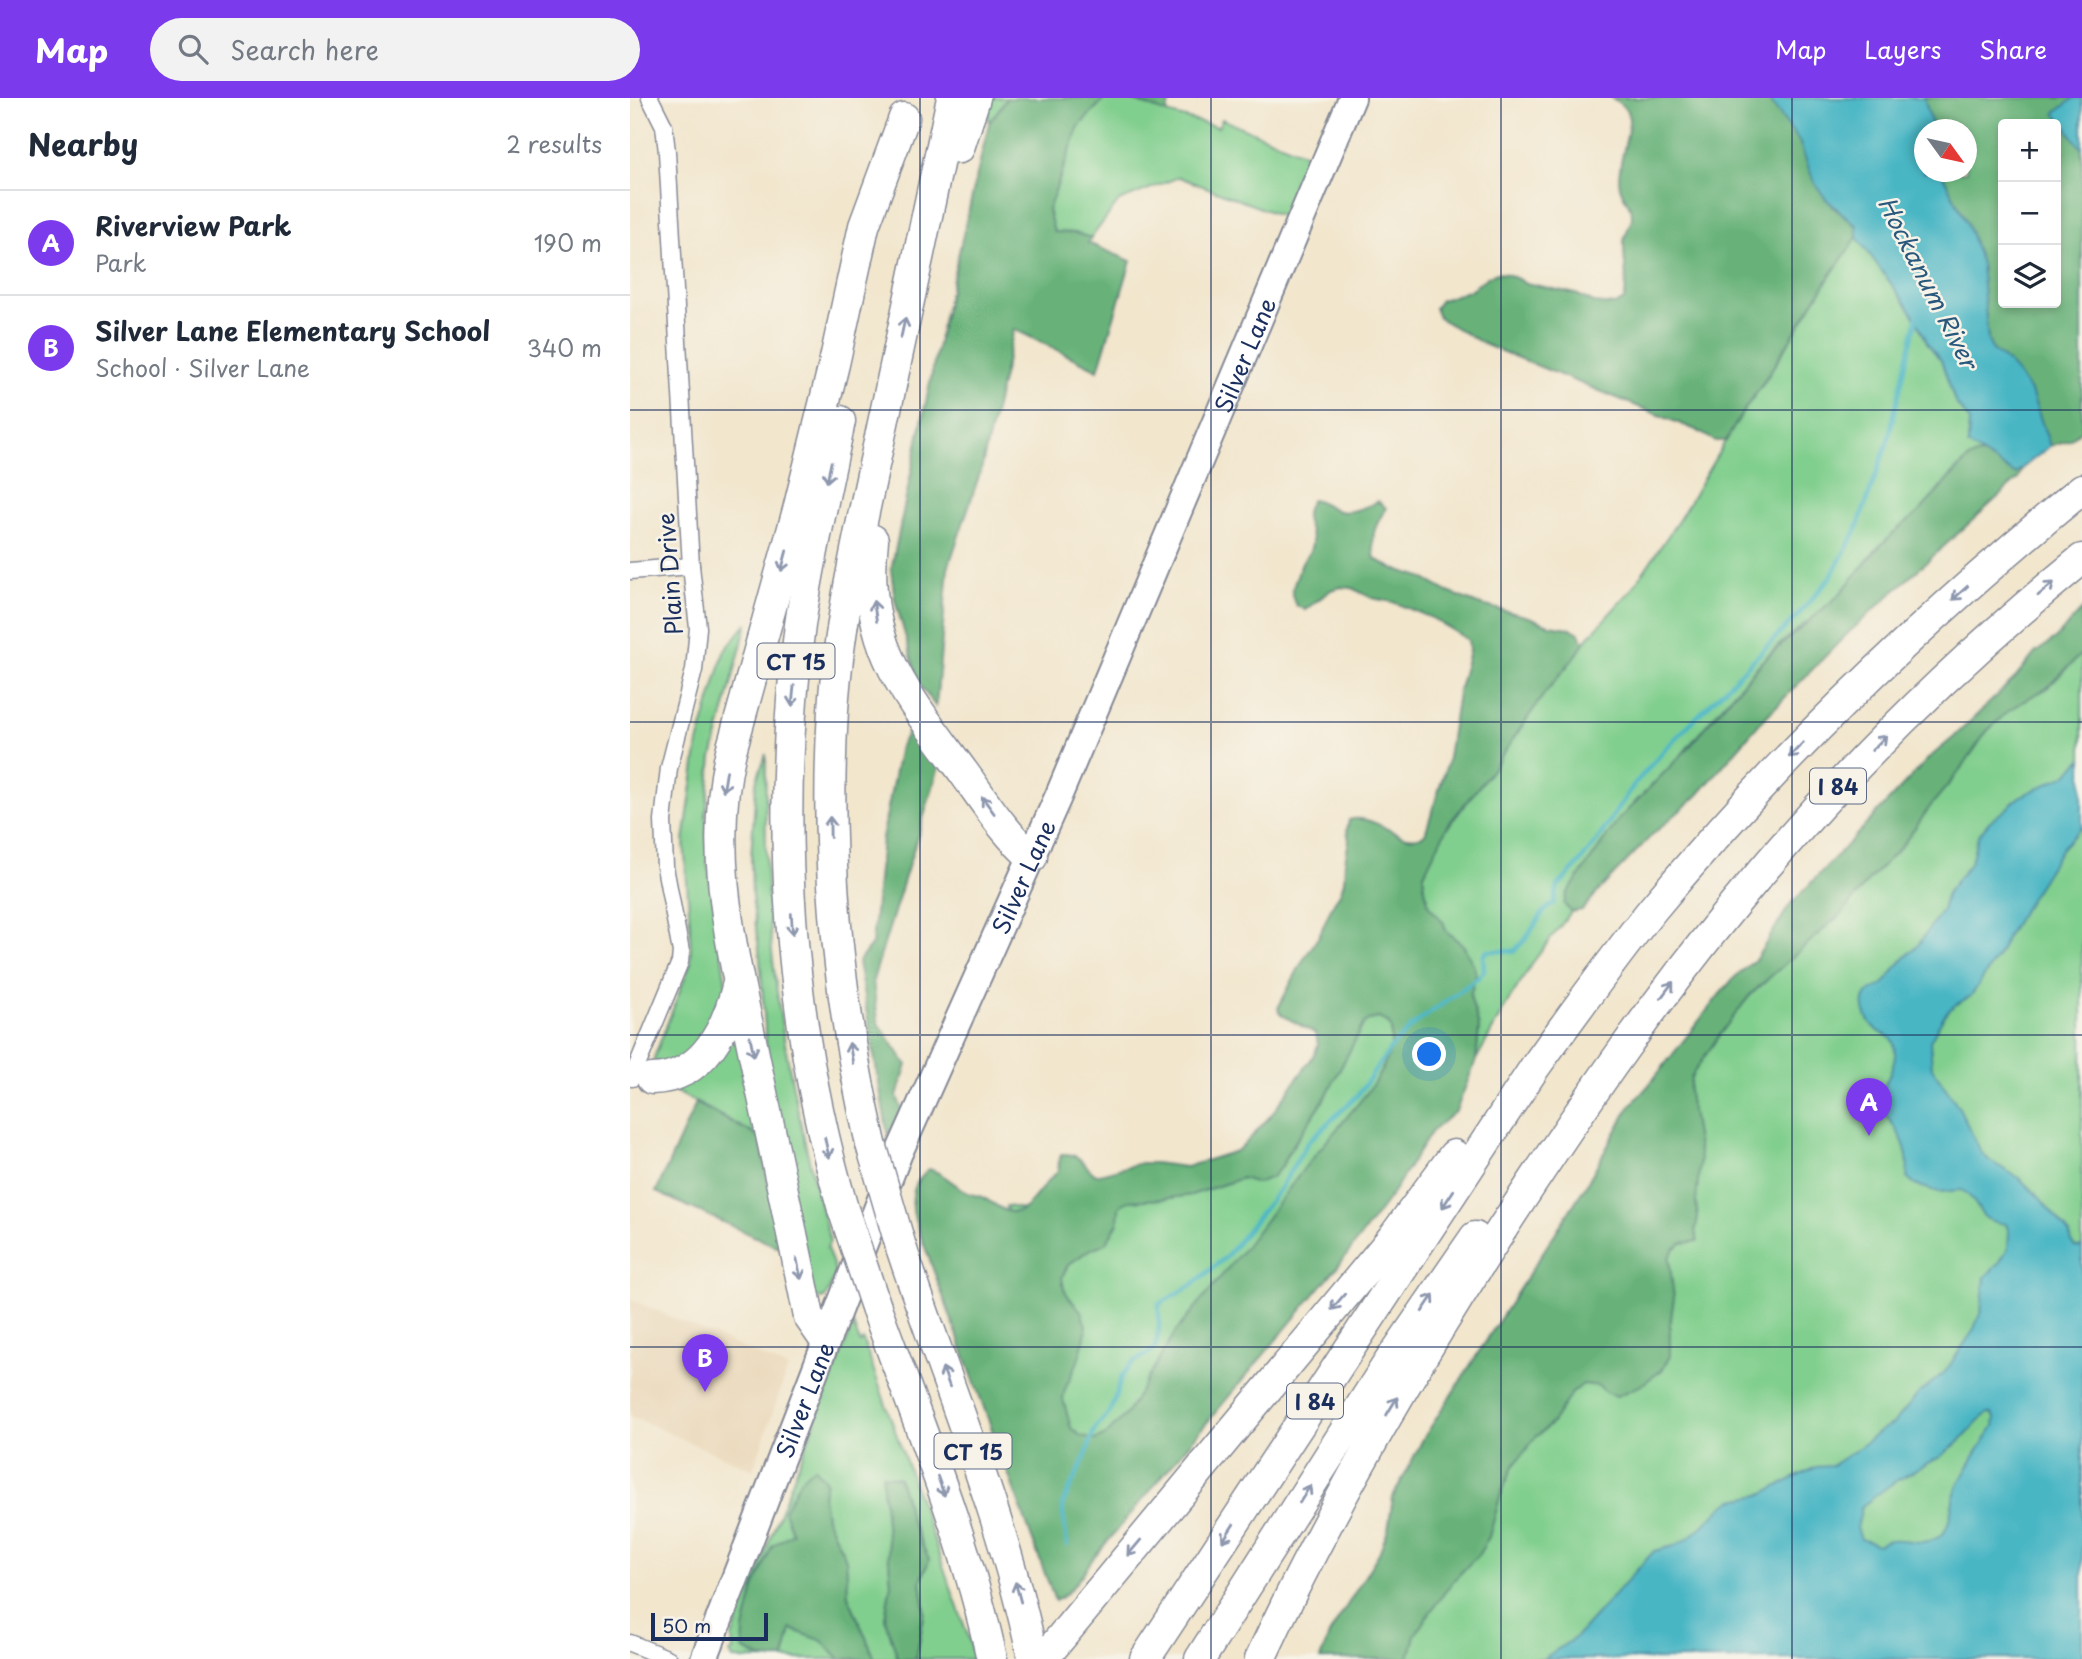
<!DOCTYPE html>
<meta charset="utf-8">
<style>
:root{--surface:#fff;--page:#f2f2f3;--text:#1f2937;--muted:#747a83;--line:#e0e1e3;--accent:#7c3aed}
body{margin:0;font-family:"Playpen Sans",sans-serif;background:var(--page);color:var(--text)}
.controls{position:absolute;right:21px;top:21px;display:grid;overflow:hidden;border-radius:7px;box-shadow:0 4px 10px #0003}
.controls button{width:63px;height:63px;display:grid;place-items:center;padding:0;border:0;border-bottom:2px solid var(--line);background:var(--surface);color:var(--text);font:35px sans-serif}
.compass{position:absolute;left:1284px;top:21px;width:63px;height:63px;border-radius:50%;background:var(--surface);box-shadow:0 4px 10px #0003;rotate:123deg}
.scale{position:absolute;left:21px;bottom:18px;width:117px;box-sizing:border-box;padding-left:7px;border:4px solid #1b2f5e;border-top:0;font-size:19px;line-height:24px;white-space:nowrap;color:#1b2f5e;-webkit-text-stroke:5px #f7f3e8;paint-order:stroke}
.you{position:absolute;left:800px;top:957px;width:24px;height:24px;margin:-18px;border:5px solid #fff;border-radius:50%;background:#1a73e8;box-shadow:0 0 0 10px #1a73e833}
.badge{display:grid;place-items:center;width:46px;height:46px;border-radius:50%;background:var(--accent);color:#fff;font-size:23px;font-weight:700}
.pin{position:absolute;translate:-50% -58px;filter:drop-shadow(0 2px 4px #0008)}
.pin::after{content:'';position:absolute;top:37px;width:24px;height:21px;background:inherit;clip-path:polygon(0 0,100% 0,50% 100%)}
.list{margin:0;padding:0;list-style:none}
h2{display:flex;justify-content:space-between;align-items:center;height:91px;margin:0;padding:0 28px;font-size:30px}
h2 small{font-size:23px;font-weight:400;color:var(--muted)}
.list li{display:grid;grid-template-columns:46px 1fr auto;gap:21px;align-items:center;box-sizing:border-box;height:105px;padding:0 28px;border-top:2px solid var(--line)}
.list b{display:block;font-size:26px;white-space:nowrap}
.list p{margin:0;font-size:23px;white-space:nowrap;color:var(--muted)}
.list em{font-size:23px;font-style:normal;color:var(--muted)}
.icon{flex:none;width:38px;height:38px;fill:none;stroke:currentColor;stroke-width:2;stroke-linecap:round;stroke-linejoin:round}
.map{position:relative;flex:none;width:1452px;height:1561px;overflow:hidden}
header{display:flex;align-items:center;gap:42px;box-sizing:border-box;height:98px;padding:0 35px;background:var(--accent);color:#fff}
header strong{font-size:33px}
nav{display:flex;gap:38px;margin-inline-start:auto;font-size:24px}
.search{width:490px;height:63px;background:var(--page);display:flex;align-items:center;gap:18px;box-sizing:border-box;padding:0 24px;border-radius:38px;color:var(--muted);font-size:26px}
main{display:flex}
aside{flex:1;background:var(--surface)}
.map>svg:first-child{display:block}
</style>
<header>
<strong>Map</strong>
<div class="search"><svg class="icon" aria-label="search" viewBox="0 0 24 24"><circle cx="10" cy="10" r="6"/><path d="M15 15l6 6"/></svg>Search here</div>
<nav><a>Map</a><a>Layers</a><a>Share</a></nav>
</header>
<main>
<aside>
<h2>Nearby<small>2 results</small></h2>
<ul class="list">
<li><span class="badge">A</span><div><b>Riverview Park</b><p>Park</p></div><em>190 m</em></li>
<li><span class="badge">B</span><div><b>Silver Lane Elementary School</b><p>School · Silver Lane</p></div><em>340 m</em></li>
</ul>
</aside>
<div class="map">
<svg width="1452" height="1561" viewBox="0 0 1452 1561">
<rect width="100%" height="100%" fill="#f7f3e8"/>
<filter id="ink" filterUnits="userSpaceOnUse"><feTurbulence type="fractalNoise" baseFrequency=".0143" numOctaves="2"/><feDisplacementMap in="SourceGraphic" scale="14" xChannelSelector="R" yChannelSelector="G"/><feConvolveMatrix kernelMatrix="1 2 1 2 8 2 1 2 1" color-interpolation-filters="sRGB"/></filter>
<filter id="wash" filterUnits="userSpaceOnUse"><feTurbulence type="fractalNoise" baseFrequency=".00686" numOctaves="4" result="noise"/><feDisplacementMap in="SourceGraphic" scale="28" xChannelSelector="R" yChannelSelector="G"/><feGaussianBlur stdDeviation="1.57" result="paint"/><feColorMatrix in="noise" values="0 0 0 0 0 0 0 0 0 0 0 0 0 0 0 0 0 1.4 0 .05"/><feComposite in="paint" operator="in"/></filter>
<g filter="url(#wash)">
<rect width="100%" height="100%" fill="#f2e6cd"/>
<!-- built -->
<path fill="#ead8ba" d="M 0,1201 L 158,1270 L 123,1372 L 0,1318 Z"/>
<!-- green -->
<g fill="#81cf8e" stroke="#4e7f76" stroke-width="2">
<path d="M 360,0 L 377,0 L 359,25 L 358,6 Z"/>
<path d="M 475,0 L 500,1 L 537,15 L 588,29 L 592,21 L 680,58 L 654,119 L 549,79 L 489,103 L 461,140 L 445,135 L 424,134 L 418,112 L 449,28 Z"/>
<path d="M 1227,139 L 1284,217 L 1298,246 L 1311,262 L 1325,304 L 1339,322 L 1338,347 L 1353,356 C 1327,359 1307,399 1287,416 C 1274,428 1259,438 1247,451 C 1234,465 1223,482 1210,496 C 1186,520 1156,538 1133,562 C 1062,639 999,724 934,806 L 941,814 L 904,863 L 876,907 L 846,962 L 849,929 L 840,898 L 846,876 L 833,847 L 817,834 L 813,824 L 799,808 L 794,787 L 794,776 L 812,737 L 864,669 L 914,596 L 948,555 L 954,544 L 1002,491 L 1050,420 L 1112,315 L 1132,288 L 1202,175 Z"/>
<path d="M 117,525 L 82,660 L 76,716 L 77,763 L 97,892 L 58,962 L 24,966 L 24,960 L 61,864 L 60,826 L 54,743 L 68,645 L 94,554 Z"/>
<path d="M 1452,555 L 1452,1561 L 708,1561 L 1059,991 C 1060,985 1060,980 1063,975 C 1075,952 1114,900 1134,885 L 1280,726 L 1321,684 L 1357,633 L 1377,614 L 1402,598 L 1416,591 Z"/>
<path d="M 136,656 C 135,730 135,805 145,879 C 156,968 176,1056 200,1143 L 197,1150 L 206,1175 L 196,1199 L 191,1201 L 180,1198 L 140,1000 L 130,859 L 122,799 L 121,760 L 126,684 Z"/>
<path d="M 749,920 C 754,923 760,925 761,930 C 770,960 726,1009 709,1031 L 446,1471 L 424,1336 L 376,1108 L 435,1118 L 451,1074 L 510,1102 L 532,1101 L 561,1097 L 612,1080 L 627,1085 L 652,1068 L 657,1057 L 695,1000 L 734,925 L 739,922 Z"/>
<path d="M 106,936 L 130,1039 L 41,991 Z"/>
<path d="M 223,1226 L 230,1245 L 233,1242 L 338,1538 L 343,1561 L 286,1561 L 295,1512 L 291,1483 L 299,1462 L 281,1423 L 269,1380 L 252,1378 L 261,1486 L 255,1520 L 268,1561 L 245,1561 L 218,1498 L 216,1461 L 196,1420 L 193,1398 L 196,1383 L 162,1435 L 113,1551 L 132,1561 L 103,1561 L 100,1555 L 103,1553 L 102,1539 Z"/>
<path d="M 160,1531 L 191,1542 L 210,1561 L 154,1561 Z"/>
</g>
<!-- forest -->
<g fill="#68b279" stroke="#42706c" stroke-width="2" fill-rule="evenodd">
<path d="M 377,0 L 475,0 L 449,28 L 418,112 L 424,134 L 445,135 L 461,140 L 458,145 L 501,163 L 468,272 L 384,231 L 351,372 L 318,470 L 306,609 L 289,586 L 265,502 L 261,472 L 312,227 L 359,25 Z"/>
<path d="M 485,0 L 540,0 L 537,15 L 500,1 Z"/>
<path d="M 982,0 L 1138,0 L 1169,43 L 1203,109 L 1227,128 L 1227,139 L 1202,175 L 1131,288 L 1112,315 L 1096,343 L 1085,343 L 1066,332 L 856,247 L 809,220 L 805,210 L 811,202 L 841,192 L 857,179 L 867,175 L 877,176 L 896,185 L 946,196 L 964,205 L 985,207 L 994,202 C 999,184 993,162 994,143 C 995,134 1002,126 1002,118 C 1002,105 989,97 989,83 C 988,64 1000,37 999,20 C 998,10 989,5 982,0 Z"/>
<path d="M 1294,0 L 1452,0 L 1452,332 L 1439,342 L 1420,348 L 1401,294 L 1379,265 L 1363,253 L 1358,243 L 1351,166 L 1337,125 L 1311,74 L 1336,74 L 1336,32 L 1303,31 ZM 1373,26 L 1426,26 L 1426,205 L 1373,205 Z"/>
<path d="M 1353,356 L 1385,376 L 1392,371 L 1388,381 L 1216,537 L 1129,626 L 1067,698 L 1024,735 L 974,787 L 952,812 L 941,814 L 934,806 L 937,796 L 989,721 L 1062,646 L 1087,615 L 1135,561 L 1209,497 L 1248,450 L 1271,428 L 1288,415 L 1337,362 L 1346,357 Z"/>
<path d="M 682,401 C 693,403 699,410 709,413 C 719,416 740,408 748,403 L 756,410 C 743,431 741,437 745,461 L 762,470 L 791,479 L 818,494 L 848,506 L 899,519 L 919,527 L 940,530 L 949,535 L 954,544 L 948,555 L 914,596 L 864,669 L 818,727 L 794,776 L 794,787 L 799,808 L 813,824 L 817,834 L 833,847 L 843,866 L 846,876 L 840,898 L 849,929 L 846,962 L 826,1013 L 802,1033 L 760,1099 L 713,1162 L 462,1462 C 451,1478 442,1494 425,1503 L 285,1122 C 280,1103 282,1084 299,1071 C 312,1074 325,1087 336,1094 C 341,1097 346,1097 352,1099 C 365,1105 381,1123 396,1109 C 404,1101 412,1089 421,1080 C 424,1077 427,1075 428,1072 C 430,1065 427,1062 432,1056 C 452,1055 452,1067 466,1077 L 511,1065 L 525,1065 L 556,1069 L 606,1053 L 614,1047 L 642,1016 L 684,957 L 688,947 L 686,936 C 681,932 651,918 650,915 C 649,914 649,912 648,910 L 672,864 L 689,838 L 701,810 L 711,793 L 714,783 L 715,763 L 719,742 L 717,732 L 719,722 C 748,714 771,751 795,736 L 817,666 L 828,595 L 839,553 L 838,542 L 802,520 L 763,504 L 742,500 L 722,490 L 711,489 L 701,492 L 675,512 L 666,507 C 665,506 662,498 662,497 C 661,491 670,470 672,464 C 675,460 680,455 681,450 C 687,430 666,424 682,401 ZM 749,920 L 757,924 L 761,929 L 761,950 L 752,972 L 737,995 L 675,1069 L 613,1152 L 546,1233 L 497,1315 L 476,1337 L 465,1342 L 451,1338 L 441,1330 L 433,1301 L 435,1291 L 448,1263 L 455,1239 L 456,1228 L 451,1213 L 438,1198 L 434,1191 L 432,1179 L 438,1167 L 459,1152 L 476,1145 L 488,1125 L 489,1110 L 492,1106 L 499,1103 L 532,1101 L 561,1097 L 612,1080 L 627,1085 L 642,1079 L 652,1068 L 657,1056 L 695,1000 L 734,925 L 739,922 Z"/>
<path d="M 1452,512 L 1452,555 L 1416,591 L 1402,598 L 1377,614 L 1357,633 L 1329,674 L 1302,706 L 1274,745 L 1238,783 L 1213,814 L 1120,897 L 1088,939 L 1064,974 L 1061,979 L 1059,995 L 1070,1061 L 1066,1104 L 1068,1120 L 1065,1133 L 1068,1143 L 1053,1145 L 1044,1151 L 1039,1160 L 1044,1200 L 1040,1226 L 1040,1258 L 1032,1272 L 1010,1288 L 987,1298 L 977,1295 L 969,1288 L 953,1286 L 941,1296 L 922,1325 L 906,1339 L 882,1370 L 870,1399 L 859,1439 L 849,1456 L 823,1483 L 796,1520 L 785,1537 L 781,1553 L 777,1561 L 690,1561 L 699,1537 L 749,1455 L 758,1432 L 763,1399 L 793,1341 L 956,1087 L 1000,1008 L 1018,988 L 1090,896 L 1104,880 L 1126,861 L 1159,808 L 1299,660 L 1324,639 L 1386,579 L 1405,555 L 1425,541 Z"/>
<path d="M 281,629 L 310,666 L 243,882 L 248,925 L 277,967 L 267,998 L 272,1012 L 258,1038 L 228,864 L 242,846 L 252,740 L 270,648 Z"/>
<path d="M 66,1005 L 130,1039 L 150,1150 L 26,1094 Z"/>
<path d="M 184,1369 L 196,1383 L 193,1398 L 196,1420 L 216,1461 L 218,1498 L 245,1561 L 210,1561 L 191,1542 L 161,1531 L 154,1561 L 132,1561 L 113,1551 L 114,1531 L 124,1490 L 142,1448 L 162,1435 L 154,1413 L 170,1382 Z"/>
<path d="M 252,1377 L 269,1380 L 281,1423 L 299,1462 L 291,1483 L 295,1512 L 286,1561 L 268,1561 L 255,1520 L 261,1486 Z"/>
</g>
<!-- water -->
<g fill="#49b6c4" stroke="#327291" stroke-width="2" fill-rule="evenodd">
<path d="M 1138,0 L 1294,0 L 1303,31 L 1294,32 L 1294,74 L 1311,74 L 1337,125 L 1351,166 L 1358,243 L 1363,253 L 1379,265 L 1401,294 L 1420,348 L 1385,376 L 1338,347 L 1339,322 L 1325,304 L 1311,262 L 1298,246 L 1284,217 L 1227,139 L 1227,128 L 1196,101 L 1184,84 L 1169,43 Z"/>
<path d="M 1444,0 L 1452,0 L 1452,51 L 1425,15 Z"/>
<path d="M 1452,661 L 1452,729 L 1432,750 L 1377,838 L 1369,856 L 1341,898 L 1325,907 L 1315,916 L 1300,943 L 1302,970 L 1328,1008 L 1351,1054 L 1360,1063 L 1389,1080 L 1409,1099 L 1439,1135 L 1444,1149 L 1449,1150 L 1452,1148 L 1452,1561 L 913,1561 L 946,1539 L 1024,1453 L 1044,1448 L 1060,1439 L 1073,1428 L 1093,1408 L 1103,1402 L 1130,1397 L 1186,1369 L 1201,1368 L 1229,1350 L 1250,1333 L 1264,1325 L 1289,1295 L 1315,1274 L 1343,1233 L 1351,1213 L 1355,1179 L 1369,1165 L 1378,1150 L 1379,1135 L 1376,1126 C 1343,1123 1354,1106 1332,1092 L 1309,1094 L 1286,1087 L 1277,1079 C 1281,1048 1268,1033 1251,1010 C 1247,991 1264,977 1265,958 C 1265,953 1265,946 1262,942 C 1259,937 1253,936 1248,933 C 1239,926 1230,911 1235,899 C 1239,891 1247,891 1253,886 C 1256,884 1258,881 1260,878 L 1266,869 L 1288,847 L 1312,812 L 1317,795 L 1341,764 L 1348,738 L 1359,724 L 1375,712 L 1389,699 L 1436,677 ZM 1358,1315 L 1362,1316 L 1365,1320 L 1364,1328 C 1352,1346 1330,1378 1324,1398 C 1320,1412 1321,1434 1305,1441 C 1286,1450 1267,1434 1248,1447 L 1231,1441 L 1227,1430 L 1232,1408 L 1264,1384 L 1310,1359 L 1329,1344 L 1348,1323 Z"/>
</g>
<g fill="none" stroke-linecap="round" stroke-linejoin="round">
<!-- stream -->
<path stroke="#49b6c4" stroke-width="4.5" d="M 437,1447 L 432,1407 L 456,1357 L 464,1332 L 480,1314 L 492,1278 L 502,1265 L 525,1251 L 529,1230 L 529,1206 L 561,1188 L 597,1158 L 649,1092 L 678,1044 L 727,998 L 761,950 L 781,929 L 849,879 L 854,872 L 853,858 L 857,853 L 884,853 L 895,842 L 914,813 L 924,805 L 928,788 L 945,770 L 966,744 L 1003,688 L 1038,648 L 1169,516 L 1200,480 L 1226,433 L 1257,346 L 1287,219"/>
</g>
</g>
<g filter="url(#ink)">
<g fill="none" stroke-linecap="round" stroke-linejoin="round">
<defs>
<g id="minor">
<path d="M 0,473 L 61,468"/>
<path d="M 2,980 L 50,864 L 51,854 L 35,769 L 33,723 L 39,670 L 64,572 L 68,530 L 61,468 L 37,54 L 34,28 L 20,0"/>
<path d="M 0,1545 L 39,1561"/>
</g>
<g id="primary">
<path id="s1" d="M 74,1561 L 268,1057 L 428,699 L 722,0"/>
</g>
<g id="motorway">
<path d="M 329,50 L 345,0"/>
<path d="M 210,323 C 196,391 180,458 170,527 C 144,722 158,922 213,1111"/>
<path d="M 243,442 C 231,547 276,596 334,675 C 355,704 375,736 402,759"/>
<path d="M 22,981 C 74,980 98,928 108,885"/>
<path d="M 241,1046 C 208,903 194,758 203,612 C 209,521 230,433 249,344 C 273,229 298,115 322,0"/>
<path d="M 271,1149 C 316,1286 374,1419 403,1561"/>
<path d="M 246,1209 C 288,1325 336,1440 362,1561"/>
<path d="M 195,1242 L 179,1219 C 161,1128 141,1038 122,947 C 102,850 77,753 101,653 L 168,412 L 204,266 L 234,128 L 274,20"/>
<path d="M 413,1561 L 764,1138 L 824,1057"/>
<path d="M 515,1561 L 905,969 C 943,916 981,863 1022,812 C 1150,657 1297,518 1452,391"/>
<path d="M 570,1561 L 757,1267 L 845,1139"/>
<path d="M 630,1561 C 699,1411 782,1270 872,1131 C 953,1006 1037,884 1134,771 C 1230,658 1337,555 1452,461"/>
</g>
</defs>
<!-- minor casing -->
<use href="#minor" stroke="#868a96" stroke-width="19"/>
<!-- primary casing -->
<use href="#primary" stroke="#868a96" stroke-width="30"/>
<!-- motorway casing -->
<use href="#motorway" stroke="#868a96" stroke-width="33"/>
<!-- minor -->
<use href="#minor" stroke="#fff" stroke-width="16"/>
<!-- primary -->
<use href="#primary" stroke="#fff" stroke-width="26"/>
<!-- motorway -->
<use href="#motorway" stroke="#fff" stroke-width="30"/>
<defs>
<g id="motorway-bridge">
<path d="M 241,1046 L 271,1149"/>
<path d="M 213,1111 L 246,1209"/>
</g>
</defs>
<!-- motorway-bridge casing -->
<use href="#motorway-bridge" stroke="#868a96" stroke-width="33" stroke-linecap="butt"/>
<!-- motorway-bridge -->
<use href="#motorway-bridge" stroke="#fff" stroke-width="30"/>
</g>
<!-- one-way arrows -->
<defs><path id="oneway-shaft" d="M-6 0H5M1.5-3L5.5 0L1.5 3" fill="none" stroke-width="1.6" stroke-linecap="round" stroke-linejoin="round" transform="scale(1.75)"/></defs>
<g stroke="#8d97ae">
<use href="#oneway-shaft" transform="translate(273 230) rotate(-78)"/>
<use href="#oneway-shaft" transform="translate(199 374) rotate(102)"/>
<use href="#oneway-shaft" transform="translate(154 463) rotate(105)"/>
<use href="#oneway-shaft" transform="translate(1416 491) rotate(-40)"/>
<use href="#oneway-shaft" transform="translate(1330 495) rotate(138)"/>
<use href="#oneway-shaft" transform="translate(245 513) rotate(-99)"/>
<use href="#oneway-shaft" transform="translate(163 598) rotate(96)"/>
<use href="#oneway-shaft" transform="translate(1249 645) rotate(-46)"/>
<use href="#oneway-shaft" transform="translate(1166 652) rotate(134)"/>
<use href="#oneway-shaft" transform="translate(95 683) rotate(99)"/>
<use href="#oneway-shaft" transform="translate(358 707) rotate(-126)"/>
<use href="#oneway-shaft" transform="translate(200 729) rotate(-91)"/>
<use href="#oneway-shaft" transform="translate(162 826) rotate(86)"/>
<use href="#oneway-shaft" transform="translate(1037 892) rotate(-53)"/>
<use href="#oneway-shaft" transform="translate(122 948) rotate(78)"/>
<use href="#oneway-shaft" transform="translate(221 955) rotate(-100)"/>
<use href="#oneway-shaft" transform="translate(197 1050) rotate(77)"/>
<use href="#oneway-shaft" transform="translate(818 1101) rotate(123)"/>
<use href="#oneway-shaft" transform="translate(169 1171) rotate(78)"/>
<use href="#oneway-shaft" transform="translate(708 1204) rotate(130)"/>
<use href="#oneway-shaft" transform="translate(798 1205) rotate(-56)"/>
<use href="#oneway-shaft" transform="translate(316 1279) rotate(-110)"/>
<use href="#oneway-shaft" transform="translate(762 1308) rotate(-59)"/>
<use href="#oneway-shaft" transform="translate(311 1388) rotate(70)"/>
<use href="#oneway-shaft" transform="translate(675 1396) rotate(-58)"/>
<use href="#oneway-shaft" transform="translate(598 1435) rotate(123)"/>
<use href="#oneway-shaft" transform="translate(504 1450) rotate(130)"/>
<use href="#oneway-shaft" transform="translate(388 1494) rotate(-105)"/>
</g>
</g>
<!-- grid -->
<path fill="none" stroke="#1b2f5e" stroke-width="2" stroke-opacity="0.55" d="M 290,0 L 290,1561M 581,0 L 581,1561M 871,0 L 871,1561M 1162,0 L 1162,1561M 0,312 L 1452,312M 0,624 L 1452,624M 0,937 L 1452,937M 0,1249 L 1452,1249"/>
<g text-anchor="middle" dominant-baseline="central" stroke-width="5" stroke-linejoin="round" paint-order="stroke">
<!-- shield labels -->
<g fill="#f7f3e8" stroke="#5d6a87" stroke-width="2">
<rect x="127.5" y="545.5" width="77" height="35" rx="5"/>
<rect x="1180" y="670.5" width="56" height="35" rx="5"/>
<rect x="657" y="1285.5" width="56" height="35" rx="5"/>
<rect x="304.5" y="1335.5" width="77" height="35" rx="5"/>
</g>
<g font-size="21" font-weight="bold" fill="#1b2f5e">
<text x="166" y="563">CT 15</text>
<text x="1208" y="688">I 84</text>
<text x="685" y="1303">I 84</text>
<text x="343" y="1353">CT 15</text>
</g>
<!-- street labels -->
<g font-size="23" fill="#1b2f5e" stroke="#f7f3e8">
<text stroke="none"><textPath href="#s1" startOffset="1412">Silver Lane</textPath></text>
<text transform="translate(39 476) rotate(-94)">Plain Drive</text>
<text stroke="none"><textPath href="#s1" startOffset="845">Silver Lane</textPath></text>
<text stroke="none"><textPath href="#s1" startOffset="278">Silver Lane</textPath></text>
</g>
<!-- water labels -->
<g font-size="24" font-style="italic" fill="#29587d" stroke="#f7f3e8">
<text transform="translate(1299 184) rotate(63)">Hockanum River</text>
</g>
</g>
</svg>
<div class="controls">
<button>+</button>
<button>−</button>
<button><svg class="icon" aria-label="layers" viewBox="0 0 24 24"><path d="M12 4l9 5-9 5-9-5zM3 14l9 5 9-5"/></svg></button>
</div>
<svg class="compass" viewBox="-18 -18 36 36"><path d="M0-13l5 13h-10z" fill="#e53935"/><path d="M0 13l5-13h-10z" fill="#747a83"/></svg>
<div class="scale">50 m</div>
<div class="you"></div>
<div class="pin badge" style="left:1239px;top:1038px">A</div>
<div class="pin badge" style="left:75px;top:1294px">B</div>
</div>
</main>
